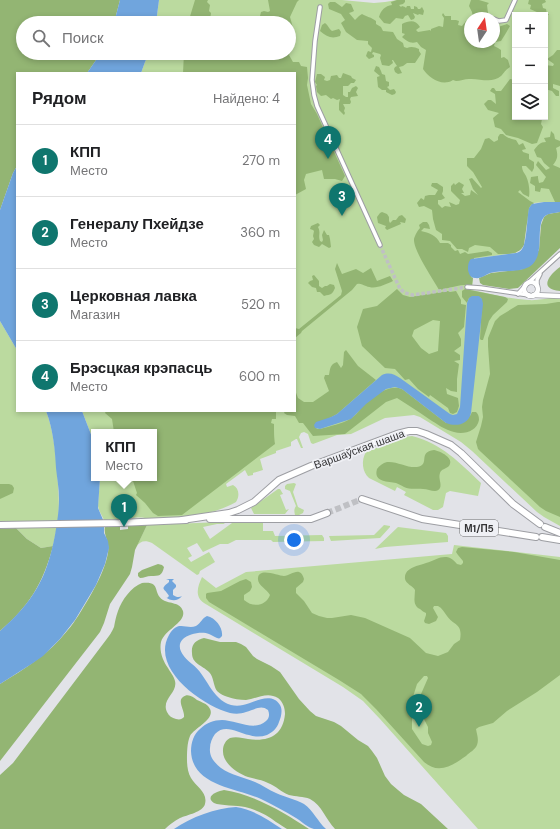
<!DOCTYPE html>
<html lang="ru">
<meta charset="utf-8">
<style>
:root{--surface:#fff;--page:#f6f6f6;--text:#202124;--muted:#757577;--line:#e0e0e0;--accent:#0f766e}
body{margin:0;font-family:"DM Sans",sans-serif;background:var(--page);color:var(--text)}
.controls{position:absolute;right:12px;top:12px;display:grid;overflow:hidden;border-radius:0px;box-shadow:0 2px 6px #0003}
.controls button{width:36px;height:36px;display:grid;place-items:center;padding:0;border:0;border-bottom:1px solid var(--line);background:var(--surface);color:var(--text);font:20px sans-serif}
.compass{position:absolute;left:464px;top:12px;width:36px;height:36px;border-radius:50%;background:var(--surface);box-shadow:0 2px 6px #0003;rotate:13deg}
.you{position:absolute;left:294px;top:540px;width:14px;height:14px;margin:-10px;border:3px solid #fff;border-radius:50%;background:#1a73e8;box-shadow:0 0 0 6px #1a73e833}
.badge{display:grid;place-items:center;width:26px;height:26px;border-radius:50%;background:var(--accent);color:#fff;font-size:13px;font-weight:700}
.pin{position:absolute;translate:-50% -33px;filter:drop-shadow(0 1px 2px #0008)}
.pin::after{content:'';position:absolute;top:21px;width:14px;height:12px;background:inherit;clip-path:polygon(0 0,100% 0,50% 100%)}
.popup{position:absolute;left:91px;top:429px;width:66px;height:52px;box-sizing:border-box;display:grid;place-content:center;border-radius:0px;background:var(--surface);filter:drop-shadow(0 1px 3px #0005);font-size:13px;white-space:nowrap;color:var(--muted)}
.popup b{font-size:15px;color:var(--text)}
.popup::after{content:'';position:absolute;left:50%;top:100%;margin-left:-8px;border:8px solid transparent;border-top-color:var(--surface)}
.list{margin:0;padding:0;list-style:none}
h2{display:flex;justify-content:space-between;align-items:center;height:52px;margin:0;padding:0 16px;font-size:17px}
h2 small{font-size:13px;font-weight:400;color:var(--muted)}
.list li{display:grid;grid-template-columns:26px 1fr auto;gap:12px;align-items:center;box-sizing:border-box;height:72px;padding:0 16px;border-top:1px solid var(--line)}
.list b{display:block;font-size:15px;white-space:nowrap}
.list p{margin:0;font-size:13px;white-space:nowrap;color:var(--muted)}
.list em{font-size:13px;font-style:normal;color:var(--muted)}
.icon{flex:none;width:22px;height:22px;fill:none;stroke:currentColor;stroke-width:2;stroke-linecap:round;stroke-linejoin:round}
.map{position:relative;flex:none;width:560px;height:829px;overflow:hidden}
.search{position:absolute;background:var(--surface);box-shadow:0 2px 6px #0003;left:16px;top:16px;width:280px;height:44px;display:flex;align-items:center;gap:10px;box-sizing:border-box;padding:0 14px;border-radius:22px;color:var(--muted);font-size:15px}
.panel{position:absolute;background:var(--surface);box-shadow:0 2px 6px #0003;left:16px;top:72px;width:280px;height:340px;border-radius:0px}
.map>svg:first-child{display:block}
</style>
<div class="map">
<svg width="560" height="829" viewBox="0 0 560 829">
<rect width="100%" height="100%" fill="#e2e3e8"/>
<!-- green -->
<g fill="#bbda9f" fill-rule="evenodd">
<path d="M 159,0 L 342,0 L 374,3 L 385,2 L 397,0 L 560,0 L 560,202 L 544,202 L 534,203 L 516,253 L 471,259 L 471,277 L 473,278 L 472,290 C 491,294 510,299 528,300 C 539,301 549,297 560,298 L 560,526 L 544,517 L 537,512 L 472,451 L 461,442 L 420,417 L 414,415 L 385,418 L 351,434 L 337,435 L 313,444 L 311,443 L 308,434 L 304,432 L 301,433 L 299,437 L 303,448 L 301,448 L 297,439 L 296,439 L 291,442 L 291,446 L 276,451 L 276,453 L 260,459 L 263,470 L 253,473 L 253,475 L 248,476 L 245,470 L 226,484 L 227,487 L 233,485 C 239,488 240,496 236,502 C 214,515 177,520 151,519 C 146,519 150,518 145,518 C 140,517 135,518 129,518 L 129,519 L 104,520 L 99,510 L 98,506 L 100,478 L 154,478 L 154,432 L 94,432 L 94,444 L 92,437 L 82,411 L 295,411 L 295,73 L 141,73 L 145,62 L 149,53 L 289,53 L 289,23 L 156,23 ZM 515,15 L 545,15 L 545,117 L 515,117 ZM 470,18 L 494,18 L 494,42 L 470,42 Z"/>
<path d="M 0,321 L 17,350 L 17,411 L 46,411 C 53,429 55,449 57,469 C 58,486 60,503 58,521 L 22,522 L 22,521 L 0,521 Z"/>
<path d="M 412,436 C 441,443 460,463 481,483 L 478,496 L 450,491 L 446,493 L 443,507 L 438,510 L 433,510 L 404,495 L 406,492 L 397,487 L 395,491 L 369,478 C 362,472 361,460 366,452 L 404,437 Z"/>
<path d="M 294,483 L 296,484 L 293,492 L 298,507 L 304,510 L 303,513 L 297,516 L 295,515 C 294,511 294,509 296,506 L 290,491 L 285,489 L 285,486 L 287,484 Z"/>
<path d="M 278,489 L 280,489 L 283,494 L 280,495 L 286,510 L 289,509 L 285,514 L 254,514 L 251,508 Z"/>
<path d="M 222,522 L 225,524 L 217,524 L 203,527 L 210,539 L 232,523 L 263,523 L 263,531 L 273,531 L 275,536 L 322,535 L 324,538 L 324,541 L 273,542 L 271,540 L 236,540 L 228,544 L 220,544 L 203,552 L 197,543 L 187,548 L 192,556 L 188,558 L 191,562 L 209,552 L 215,562 L 200,571 L 199,574 L 197,575 L 152,543 C 145,540 140,541 136,547 L 147,525 Z"/>
<path d="M 384,525 L 390,526 L 390,527 L 380,538 L 331,541 L 329,536 L 374,535 Z"/>
<path d="M 57,527 L 53,546 L 41,548 L 27,539 L 16,528 Z"/>
<path d="M 398,527 L 446,533 L 448,536 L 448,542 L 385,547 L 375,549 Z"/>
<path d="M 454,545 L 560,557 L 560,829 L 478,829 L 380,719 L 363,701 L 343,687 L 204,603 C 194,596 198,586 202,577 L 216,588 L 246,572 L 452,554 Z"/>
</g>
<!-- forest -->
<g fill="#93b573" fill-rule="evenodd">
<path d="M 0,0 L 120,0 L 114,23 L 23,23 L 23,53 L 101,53 L 87,73 L 17,73 L 17,166 L 13,173 L 0,210 Z"/>
<path d="M 195,0 L 208,0 L 207,2 L 210,5 L 209,11 L 211,13 L 210,20 L 211,23 L 188,23 Z"/>
<path d="M 268,0 L 299,0 L 297,2 L 290,17 L 295,35 L 293,48 L 289,55 L 293,62 L 299,62 L 301,66 L 307,67 L 308,78 L 307,85 L 311,104 L 317,114 L 345,176 L 342,181 L 335,179 L 324,179 L 322,170 L 306,174 L 304,180 L 306,189 L 295,195 L 295,73 L 183,73 L 184,53 L 289,53 L 289,23 L 257,23 L 260,19 L 262,17 L 260,16 L 261,12 L 264,11 L 268,12 L 270,11 Z"/>
<path d="M 397,0 L 405,0 L 405,2 L 403,4 L 399,5 L 401,7 L 402,6 L 405,7 L 406,8 L 407,6 L 410,6 L 411,9 L 414,9 L 414,6 L 417,7 L 418,9 L 420,9 L 422,7 L 424,11 L 423,15 L 419,14 L 418,15 L 413,13 L 415,17 L 414,19 L 411,20 L 408,15 L 405,16 L 403,19 L 396,18 L 390,24 L 384,23 L 379,17 C 381,10 385,6 392,5 L 391,2 Z"/>
<path d="M 471,0 L 479,0 L 489,3 L 487,5 L 488,13 L 486,18 L 473,18 L 472,12 L 469,6 Z"/>
<path d="M 529,0 L 545,0 L 546,2 L 542,4 L 543,8 L 546,9 L 547,14 L 549,14 L 545,20 L 545,15 L 539,15 L 539,13 L 530,9 L 531,5 L 528,4 Z"/>
<path d="M 330,2 L 335,2 L 342,7 L 346,3 L 351,4 L 354,11 L 352,12 L 349,13 L 355,20 L 359,16 L 362,14 C 367,17 371,17 376,21 L 376,24 L 381,27 L 383,31 L 393,32 L 397,39 L 403,43 L 404,47 L 407,48 C 411,46 415,47 419,49 L 419,51 L 421,54 L 415,63 L 407,63 L 403,66 L 399,67 L 402,73 L 398,74 L 395,72 L 394,69 L 395,67 L 397,66 L 393,60 L 392,60 L 393,63 L 389,66 L 382,65 L 380,58 L 381,55 L 380,54 L 373,52 L 372,54 L 374,55 L 374,57 L 369,59 L 366,56 L 367,53 L 368,51 L 371,52 L 372,48 L 368,44 L 368,41 L 357,40 L 346,32 L 341,23 L 345,20 L 341,14 L 329,9 L 328,4 Z"/>
<path d="M 443,13 L 445,16 L 451,16 L 451,20 L 456,20 L 459,21 L 458,25 L 462,26 L 466,21 L 470,20 L 470,42 L 494,42 L 494,30 L 497,31 L 498,27 L 507,24 L 510,26 L 506,33 L 501,41 L 495,42 L 494,46 L 498,48 L 501,50 L 501,58 L 504,57 L 508,60 L 510,67 C 505,70 504,73 501,76 C 492,84 479,78 469,79 C 465,79 460,81 456,81 L 453,80 C 442,87 429,78 423,69 L 426,50 L 421,47 L 417,42 C 410,44 407,41 402,37 L 405,34 L 402,33 L 402,24 C 409,21 415,19 420,27 L 416,30 L 418,32 L 430,30 L 431,31 L 431,29 L 439,26 L 443,27 L 444,18 L 442,15 Z"/>
<path d="M 325,23 C 328,25 329,29 332,31 L 339,29 L 341,32 L 340,36 C 332,39 327,37 320,31 L 322,25 Z"/>
<path d="M 557,50 L 560,50 L 560,86 L 553,84 L 553,88 L 559,91 L 559,96 L 556,96 L 552,91 L 545,89 L 545,65 L 553,66 L 554,64 L 547,59 L 553,55 Z"/>
<path d="M 376,66 L 379,67 L 381,71 L 382,74 L 385,75 L 386,81 L 389,82 L 389,86 L 387,87 L 390,90 L 394,89 L 396,92 L 395,94 L 392,95 L 386,92 L 386,90 L 382,90 L 378,87 L 377,77 L 380,76 L 374,71 Z"/>
<path d="M 343,73 L 351,76 L 352,78 L 356,80 L 354,83 L 351,83 L 348,86 L 343,86 L 343,95 L 346,97 L 348,97 L 348,92 L 350,92 L 352,88 L 356,86 L 358,88 L 356,92 L 358,96 L 351,97 L 350,99 L 351,102 L 350,104 L 343,104 L 345,108 L 344,111 L 345,113 L 344,115 L 339,110 L 339,103 L 340,99 L 337,100 L 333,98 L 331,99 L 326,95 L 321,96 L 317,92 L 316,86 L 317,85 L 315,82 L 317,74 L 321,74 L 325,77 L 324,80 L 327,81 L 330,80 L 331,76 L 337,75 L 339,78 L 341,78 Z"/>
<path d="M 515,73 L 515,117 L 541,117 L 542,119 L 541,124 L 543,127 L 537,143 L 532,144 L 518,138 L 506,135 L 501,129 L 495,127 L 493,118 L 499,113 L 488,110 L 484,104 L 488,100 L 491,100 L 496,104 L 495,94 L 490,91 L 492,88 L 494,88 L 496,91 L 501,91 L 510,79 L 515,80 L 512,76 Z"/>
<path d="M 551,131 L 554,134 L 555,139 L 560,141 L 560,146 L 556,148 C 558,155 558,159 553,165 L 560,168 L 560,202 L 555,202 L 549,189 L 541,188 L 540,192 L 535,191 L 535,186 L 530,183 L 531,177 L 538,176 L 538,178 L 539,183 L 543,182 L 546,177 L 536,165 L 538,161 L 546,170 L 550,168 L 544,163 L 541,158 L 537,157 L 534,150 C 538,145 540,142 546,142 L 544,138 L 550,137 Z"/>
<path d="M 500,134 L 503,134 C 507,138 511,139 516,140 L 519,145 L 523,143 L 526,149 L 522,150 L 523,152 L 529,154 L 529,159 L 534,162 L 534,168 L 532,172 L 526,166 L 522,166 C 522,171 524,172 526,176 C 529,182 530,191 529,197 L 523,194 L 520,190 L 518,192 L 530,201 L 534,203 L 531,205 L 529,208 L 524,245 C 519,255 508,254 498,254 L 490,247 L 475,245 L 469,248 L 468,252 L 462,249 L 457,249 L 450,241 L 442,240 L 442,234 L 436,230 L 433,219 L 432,210 L 424,206 L 419,207 L 417,203 L 421,198 L 424,200 L 425,196 L 429,195 L 435,195 L 438,190 L 431,186 L 432,183 L 437,183 L 443,187 L 443,191 L 442,194 L 445,198 L 441,200 L 438,200 L 438,204 L 442,208 L 445,206 L 451,207 L 449,202 L 456,205 L 459,204 L 460,200 L 451,191 L 451,186 L 454,183 L 455,185 L 459,182 L 464,185 L 462,189 L 464,193 L 461,193 L 465,196 L 470,195 L 471,190 L 478,195 L 473,189 L 469,179 L 472,178 L 481,188 L 482,187 L 473,172 L 467,166 L 467,158 L 474,158 L 481,149 L 485,139 L 489,138 L 494,142 L 498,140 L 498,137 Z"/>
<path d="M 382,212 L 387,214 L 389,217 L 389,221 L 390,223 L 393,220 L 396,220 L 399,216 L 402,215 L 406,219 L 405,223 L 400,222 L 401,224 L 387,230 L 385,228 L 386,226 L 378,223 L 377,217 L 380,213 Z"/>
<path d="M 560,212 L 560,248 L 518,288 L 509,289 L 483,285 L 480,283 L 479,278 L 491,273 L 523,269 L 539,250 L 541,225 L 544,217 L 548,214 Z"/>
<path d="M 423,222 L 427,222 L 429,225 L 430,229 L 424,228 L 421,231 C 429,233 436,235 440,243 L 448,243 L 451,245 L 451,247 L 455,251 L 458,250 L 460,254 L 465,252 L 468,254 L 488,251 L 492,253 L 492,255 L 474,258 L 471,277 L 473,278 L 472,285 C 459,284 452,288 439,290 C 433,279 413,250 414,239 C 415,235 418,230 420,228 L 419,225 Z"/>
<path d="M 318,223 L 320,225 L 318,227 C 321,233 318,235 320,241 L 322,242 L 323,240 L 322,235 L 324,230 L 327,235 L 329,235 L 330,239 L 331,247 L 329,248 L 322,244 L 319,247 L 314,245 L 312,242 L 314,239 L 313,236 L 314,231 L 313,230 L 310,229 L 311,226 Z"/>
<path d="M 337,263 L 342,274 L 356,269 L 363,273 L 371,268 L 377,281 L 390,276 L 393,281 C 384,285 375,290 366,286 C 362,285 361,283 357,284 L 352,290 L 302,331 L 301,333 L 295,338 L 295,328 L 299,329 L 341,295 L 342,291 L 335,269 Z"/>
<path d="M 560,267 L 560,291 C 538,289 549,275 560,267 Z"/>
<path d="M 314,275 L 319,281 L 319,286 L 322,288 L 325,286 L 327,286 L 330,284 L 334,285 L 335,288 C 332,295 331,294 324,296 L 320,292 L 317,292 L 316,288 L 312,287 L 308,283 L 310,281 L 313,280 L 312,276 Z"/>
<path d="M 397,289 L 403,295 L 410,297 L 448,291 L 450,292 L 456,291 L 461,300 L 461,304 L 466,305 L 464,327 L 458,333 L 461,339 L 461,346 L 454,351 L 460,355 L 460,360 L 454,361 L 459,364 L 457,379 L 457,392 L 451,391 L 446,388 L 447,394 L 458,398 L 459,406 L 457,412 L 453,414 L 450,413 L 448,408 L 430,395 L 429,397 L 418,389 L 409,379 L 405,380 L 395,369 L 385,368 L 362,346 L 357,327 L 363,309 L 377,306 ZM 433,320 L 440,321 L 438,351 L 429,354 L 421,348 L 412,336 L 414,330 Z"/>
<path d="M 465,289 L 505,297 L 508,299 L 507,302 L 493,315 L 489,321 L 483,340 L 481,340 L 480,339 L 482,301 L 481,298 L 477,296 L 469,298 L 467,303 L 462,297 L 462,291 Z"/>
<path d="M 558,302 L 560,302 L 560,517 L 546,511 L 540,507 L 481,452 L 478,449 L 476,442 L 481,426 L 483,417 L 482,407 L 483,400 L 490,374 L 488,346 L 488,338 L 495,321 L 500,316 L 518,305 L 546,304 Z"/>
<path d="M 346,350 L 358,366 L 376,380 L 337,414 L 315,426 L 317,429 L 320,429 C 330,426 342,424 350,419 C 355,416 358,412 361,408 C 371,398 388,383 402,389 L 446,423 L 470,416 L 472,412 L 476,412 C 478,414 479,416 479,420 C 477,431 464,435 454,432 C 445,430 437,424 429,419 C 419,412 408,405 397,398 L 386,402 L 345,434 L 313,436 L 303,423 L 299,423 L 295,416 L 287,415 L 284,413 L 285,411 L 295,411 L 295,390 L 298,398 L 304,402 L 313,402 L 329,391 L 324,378 L 325,375 L 329,375 C 330,369 330,364 337,362 L 341,368 L 343,365 L 344,352 Z"/>
<path d="M 106,411 L 276,411 L 276,419 L 272,419 L 271,423 L 274,424 C 274,432 274,437 275,444 L 182,515 L 158,516 L 153,513 L 145,503 L 136,495 L 137,493 L 132,478 L 154,478 L 154,432 L 114,432 L 112,419 L 105,413 Z"/>
<path d="M 434,450 C 440,451 455,458 449,466 C 446,469 441,469 440,473 C 438,478 442,484 440,488 C 439,490 437,491 435,491 C 431,491 427,489 423,489 C 416,488 411,490 404,487 C 402,486 399,484 396,483 C 389,481 373,483 377,469 C 379,466 383,463 387,462 C 397,461 407,468 417,467 C 431,465 417,452 434,450 Z"/>
<path d="M 0,484 L 9,484 L 12,485 L 14,488 L 13,493 L 0,499 Z"/>
<path d="M 147,525 L 135,550 L 132,567 L 130,574 L 110,604 L 104,623 L 100,632 L 0,761 L 0,684 C 24,669 49,654 67,631 C 76,621 82,609 89,598 C 97,584 105,569 108,553 C 110,541 103,536 105,526 L 120,526 L 120,530 L 128,529 L 128,526 Z"/>
<path d="M 16,528 L 27,539 L 41,548 L 53,546 C 43,584 29,606 0,631 L 0,529 Z"/>
<path d="M 462,547 L 514,552 L 560,560 L 560,675 L 537,692 L 507,711 L 493,723 L 479,727 L 476,729 C 477,735 479,739 477,745 C 475,750 470,752 466,756 C 453,765 439,775 424,762 L 376,709 L 361,694 L 339,680 L 209,602 L 206,598 L 206,594 L 207,593 L 221,591 L 240,581 L 246,579 L 251,582 L 252,587 L 250,591 L 244,595 L 244,600 C 253,608 266,606 270,595 C 267,589 257,585 258,578 C 259,567 278,576 284,576 C 289,576 294,571 299,572 C 302,573 303,576 304,579 L 303,582 L 296,588 L 296,593 L 304,601 L 312,613 L 319,616 L 327,618 L 332,618 L 351,615 L 365,618 L 410,638 L 426,653 L 438,656 L 448,652 L 454,644 L 460,640 C 463,623 454,626 447,616 C 444,612 442,608 438,606 L 434,606 L 433,608 L 438,617 L 436,621 L 429,624 L 425,623 L 424,621 L 426,615 L 426,613 C 424,612 422,611 420,609 C 412,605 415,597 415,590 C 413,586 406,584 405,579 C 404,567 419,566 426,563 C 438,559 447,551 457,564 L 461,565 L 463,563 L 463,561 L 458,555 L 456,552 L 458,548 ZM 424,676 L 427,676 L 428,678 L 421,694 L 420,705 L 423,717 L 428,727 L 428,733 L 432,742 L 431,745 L 428,746 L 422,744 L 412,729 L 412,700 L 417,684 Z"/>
<path d="M 158,564 L 162,565 L 164,567 C 162,576 159,576 151,576 C 147,576 144,578 140,578 L 138,576 L 138,573 L 142,570 Z"/>
<path d="M 142,583 C 162,581 152,593 163,600 C 170,604 180,602 183,611 C 186,623 165,629 161,642 C 159,651 163,661 168,668 C 170,672 174,676 175,681 C 178,693 161,699 167,712 C 169,716 172,718 176,719 C 180,720 182,719 184,717 C 185,711 177,701 183,697 C 188,693 193,697 197,700 C 201,702 205,703 208,706 C 219,718 195,727 190,736 C 187,743 187,753 187,760 C 187,766 188,773 191,778 C 196,787 208,792 205,804 C 203,812 187,815 180,818 C 174,821 169,825 165,829 L 0,829 L 0,775 L 13,763 L 106,640 C 109,636 112,632 114,627 C 115,622 116,616 118,611 C 122,600 131,587 142,583 Z"/>
<path d="M 204,638 L 220,642 L 236,642 L 241,644 L 246,647 L 253,656 L 257,659 L 271,666 L 280,672 L 299,699 L 310,711 L 316,716 L 334,722 L 341,726 L 358,740 L 368,746 L 372,751 L 377,758 L 385,776 L 391,784 L 398,790 L 404,795 L 421,804 L 448,829 L 335,829 C 326,820 322,805 310,799 C 303,796 296,797 289,795 C 281,792 276,786 268,783 C 262,780 255,779 248,777 C 237,773 222,763 223,750 C 223,745 226,740 230,738 C 236,736 243,738 248,739 C 268,742 283,736 285,714 C 285,708 283,702 278,698 C 267,691 256,699 246,700 C 240,700 233,699 228,697 C 224,696 220,694 217,691 C 213,685 214,677 209,672 C 202,665 192,664 192,653 C 191,644 196,640 204,638 Z"/>
<path d="M 224,790 C 253,794 285,813 309,829 C 303,829 292,829 287,829 C 283,827 280,824 276,822 C 267,815 257,810 245,807 C 238,805 220,806 214,803 C 204,796 218,791 224,790 Z"/>
</g>
<!-- water -->
<g fill="#70a5dd">
<path d="M 120,0 L 159,0 L 156,23 L 114,23 Z"/>
<path d="M 101,53 L 149,53 L 145,62 L 141,73 L 87,73 Z"/>
<path d="M 17,166 L 17,350 L 0,321 L 0,210 L 13,173 Z"/>
<path d="M 544,202 L 560,202 L 560,212 C 555,213 549,213 545,216 C 534,226 547,256 529,267 C 517,273 502,270 490,273 C 485,275 481,279 475,278 C 471,278 469,275 468,270 C 468,266 468,262 471,259 L 516,253 C 519,252 520,252 522,249 C 527,243 527,217 529,208 L 532,204 Z"/>
<path d="M 472,296 L 479,296 L 482,299 L 483,304 L 471,413 C 468,425 456,427 446,423 L 402,389 L 395,387 L 386,389 L 366,404 L 351,419 L 320,429 L 315,428 L 314,425 L 316,422 L 331,417 L 337,414 L 382,375 C 389,372 394,374 400,378 L 450,414 L 453,415 L 457,414 L 460,407 L 467,303 L 469,298 Z"/>
<path d="M 46,411 L 82,411 L 92,437 L 94,444 L 94,478 L 100,478 L 98,508 L 104,522 L 104,533 L 108,541 L 109,548 L 105,564 L 96,585 L 75,620 L 60,639 L 43,656 L 33,663 L 0,684 L 0,631 C 33,602 47,578 55,535 C 57,523 59,511 59,499 C 59,488 57,478 56,468 C 55,449 53,429 46,411 Z"/>
<path d="M 169,579 L 174,579 L 172,581 L 176,585 L 176,587 L 173,590 L 173,595 C 176,597 179,598 182,596 C 177,602 171,601 165,597 L 167,598 L 169,596 C 165,588 159,590 169,582 L 169,580 L 166,580 Z"/>
<path d="M 207,616 C 216,618 223,628 222,636 C 220,638 220,639 217,638 C 214,637 212,635 209,634 C 202,631 188,634 183,639 C 174,648 186,659 192,664 C 207,675 211,699 231,705 C 235,706 239,706 243,705 C 254,703 271,691 280,705 C 283,710 281,717 279,722 C 277,728 273,732 267,735 C 261,737 255,737 249,735 C 238,733 225,723 215,734 C 212,738 210,743 210,748 C 209,757 215,763 221,768 C 231,775 243,777 255,782 C 262,785 269,790 276,793 C 285,797 295,799 304,804 C 313,810 318,822 326,829 C 322,829 318,829 314,829 C 308,828 301,821 296,818 C 285,811 273,805 261,799 C 237,788 192,786 191,751 C 191,742 194,734 200,729 C 206,723 214,720 222,720 C 235,720 255,732 266,721 C 269,718 270,715 268,710 C 261,704 254,710 246,712 C 241,714 235,714 230,713 C 203,706 150,669 169,635 C 178,619 186,630 196,626 C 201,623 202,618 207,616 Z"/>
<path d="M 236,807 C 254,810 267,819 282,829 L 174,829 C 191,817 216,808 236,807 Z"/>
</g>
<g fill="none" stroke-linecap="round" stroke-linejoin="round">
<!-- minor-tunnel -->
<path stroke="#bfc0c4" stroke-width="3.5" stroke-dasharray="3.5 2" stroke-linecap="butt" d="M 380,245 L 400,289 L 405,293 L 413,295 L 467,287"/>
<!-- trunk-tunnel -->
<path stroke="#bfc0c4" stroke-width="6" stroke-dasharray="6 3" stroke-linecap="butt" d="M 327,513 L 362,499"/>
<defs>
<g id="minor">
<path d="M 320,7 L 315,41 L 312,80 L 314,95 L 317,106 L 380,245"/>
<path d="M 490,17 L 491,18"/>
<path d="M 494,19 L 499,21 L 506,20 L 515,0"/>
<path d="M 528,283 L 560,254"/>
<path d="M 537,286 L 537,280 L 540,274"/>
<path d="M 467,287 L 481,288 L 529,295"/>
<path d="M 518,294 L 526,285"/>
</g>
<g id="tertiary">
<circle cx="531" cy="289" r="7"/>
<path d="M 534,295 L 560,296"/>
</g>
<g id="trunk">
<path d="M 362,499 L 422,519 L 536,537"/>
<path d="M 210,519 L 311,519 L 327,513"/>
<path d="M 182,520 L 229,513 L 238,510 L 254,502 L 279,480 L 311,466 L 397,434 L 409,431 L 417,431 L 426,434 L 451,445 L 461,453 L 513,504 L 540,524"/>
<path d="M 0,525 L 119,523 L 186,520"/>
<path d="M 545,527 L 560,533"/>
<path d="M 542,537 L 560,540"/>
</g>
</defs>
<!-- minor casing -->
<use href="#minor" stroke="#9d9ea3" stroke-width="5.5"/>
<!-- tertiary casing -->
<use href="#tertiary" stroke="#9d9ea3" stroke-width="6"/>
<!-- trunk casing -->
<use href="#trunk" stroke="#9d9ea3" stroke-width="8"/>
<!-- minor -->
<use href="#minor" stroke="#fff" stroke-width="3.5"/>
<!-- tertiary -->
<use href="#tertiary" stroke="#fff" stroke-width="4.5"/>
<!-- trunk -->
<use href="#trunk" stroke="#fff" stroke-width="6"/>
</g>
<g text-anchor="middle" dominant-baseline="central" stroke-width="3.5" stroke-linejoin="round" paint-order="stroke">
<!-- shield labels -->
<rect fill="#eff0f5" stroke="#6c6c6f" stroke-width="1" x="460" y="520" width="38" height="16" rx="3"/>
<g font-size="10" font-weight="bold" fill="#343436">
<text x="479" y="528">М1/П5</text>
</g>
<!-- street labels -->
<g font-size="11" fill="#343436" stroke="#eff0f5">
<text transform="translate(359 449) rotate(-20)">Варшаўская шаша</text>
</g>
</g>
</svg>
<div class="controls">
<button>+</button>
<button>−</button>
<button><svg class="icon" aria-label="layers" viewBox="0 0 24 24"><path d="M12 4l9 5-9 5-9-5zM3 14l9 5 9-5"/></svg></button>
</div>
<svg class="compass" viewBox="-18 -18 36 36"><path d="M0-13l5 13h-10z" fill="#e53935"/><path d="M0 13l5-13h-10z" fill="#757577"/></svg>
<div class="you"></div>
<div class="pin badge" style="left:124px;top:527px">1</div>
<div class="popup"><b>КПП</b>Место</div>
<div class="pin badge" style="left:419px;top:727px">2</div>
<div class="pin badge" style="left:342px;top:216px">3</div>
<div class="pin badge" style="left:328px;top:159px">4</div>
<div class="search"><svg class="icon" aria-label="search" viewBox="0 0 24 24"><circle cx="10" cy="10" r="6"/><path d="M15 15l6 6"/></svg>Поиск</div>
<section class="panel">
<h2>Рядом<small>Найдено: 4</small></h2>
<ul class="list">
<li><span class="badge">1</span><div><b>КПП</b><p>Место</p></div><em>270 m</em></li>
<li><span class="badge">2</span><div><b>Генералу Пхейдзе</b><p>Место</p></div><em>360 m</em></li>
<li><span class="badge">3</span><div><b>Церковная лавка</b><p>Магазин</p></div><em>520 m</em></li>
<li><span class="badge">4</span><div><b>Брэсцкая крэпасць</b><p>Место</p></div><em>600 m</em></li>
</ul>
</section>
</div>
